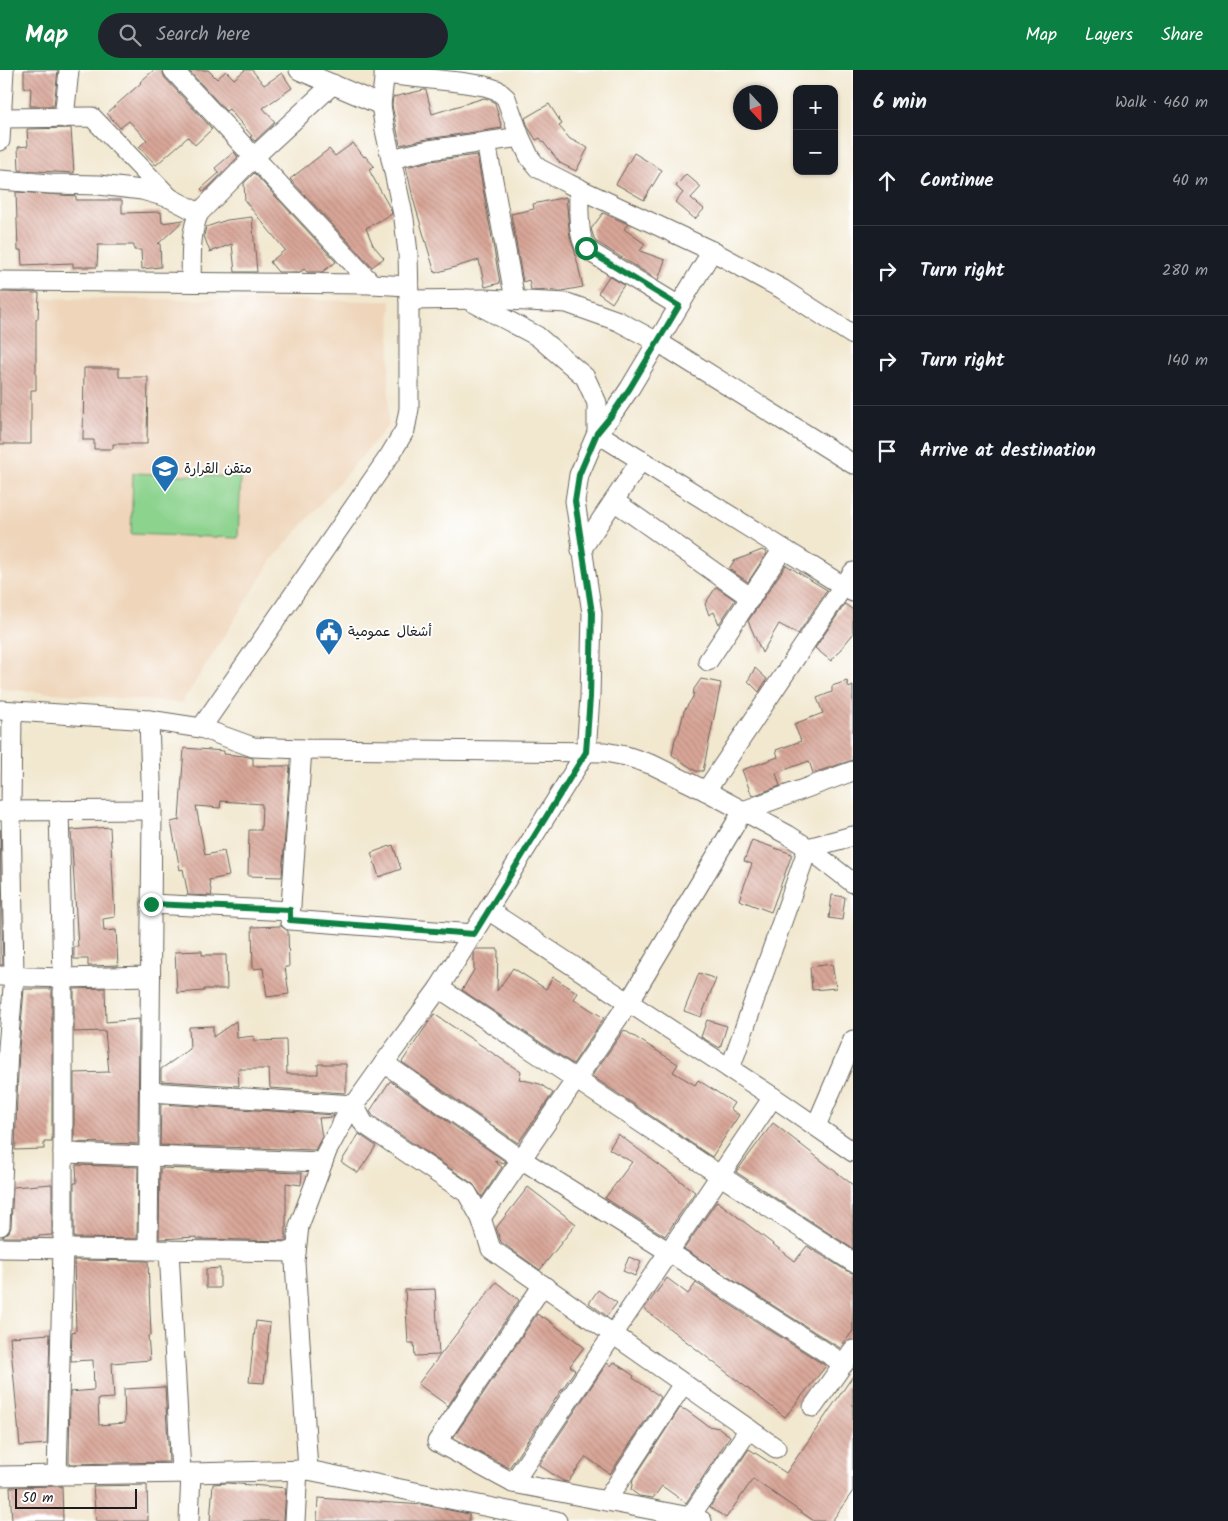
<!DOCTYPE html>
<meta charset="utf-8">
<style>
:root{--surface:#171b24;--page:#20242c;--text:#f1f3f6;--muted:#9ea1a6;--line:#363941;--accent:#0b8043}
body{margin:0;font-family:Kalam,"Playpen Sans Arabic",sans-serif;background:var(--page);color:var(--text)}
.controls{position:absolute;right:15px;top:15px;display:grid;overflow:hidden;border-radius:10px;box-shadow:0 1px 4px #0004}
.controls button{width:45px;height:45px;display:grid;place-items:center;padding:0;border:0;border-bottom:1px solid var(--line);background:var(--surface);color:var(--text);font:25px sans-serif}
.compass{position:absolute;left:733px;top:15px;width:45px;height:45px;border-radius:50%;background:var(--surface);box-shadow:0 1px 4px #0004;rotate:158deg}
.scale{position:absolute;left:15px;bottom:12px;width:122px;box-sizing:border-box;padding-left:5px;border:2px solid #1c1c1c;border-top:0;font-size:14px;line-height:18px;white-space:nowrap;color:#1c1c1c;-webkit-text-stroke:4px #fff;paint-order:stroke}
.stop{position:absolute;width:15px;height:15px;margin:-11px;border:4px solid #0b8043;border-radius:50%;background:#fff}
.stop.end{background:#0b8043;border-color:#fff;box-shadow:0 1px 5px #0008}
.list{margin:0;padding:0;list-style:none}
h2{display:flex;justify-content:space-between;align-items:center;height:65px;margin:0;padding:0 20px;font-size:21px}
h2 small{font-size:16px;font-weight:400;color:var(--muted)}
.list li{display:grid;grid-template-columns:32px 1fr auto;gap:15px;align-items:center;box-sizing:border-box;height:90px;padding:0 20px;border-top:1px solid var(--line)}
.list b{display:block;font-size:19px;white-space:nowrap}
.list em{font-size:16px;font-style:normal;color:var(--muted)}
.icon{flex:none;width:28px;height:28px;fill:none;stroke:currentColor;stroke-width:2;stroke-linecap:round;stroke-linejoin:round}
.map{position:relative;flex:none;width:853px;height:1451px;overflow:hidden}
header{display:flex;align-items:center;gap:30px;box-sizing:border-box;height:70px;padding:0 25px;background:var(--accent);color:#fff}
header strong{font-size:24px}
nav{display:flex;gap:28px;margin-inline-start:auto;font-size:18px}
.search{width:350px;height:45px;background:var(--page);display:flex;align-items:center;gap:12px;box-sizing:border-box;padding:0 18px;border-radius:28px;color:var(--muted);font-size:19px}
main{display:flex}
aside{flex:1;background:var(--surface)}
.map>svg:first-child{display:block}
</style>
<header>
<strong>Map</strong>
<div class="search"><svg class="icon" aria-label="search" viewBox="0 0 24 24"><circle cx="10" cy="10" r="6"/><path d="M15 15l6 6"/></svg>Search here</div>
<nav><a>Map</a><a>Layers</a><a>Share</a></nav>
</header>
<main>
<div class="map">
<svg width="853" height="1451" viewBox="0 0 853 1451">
<defs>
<pattern id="building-back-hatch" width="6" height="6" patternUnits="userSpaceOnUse" patternTransform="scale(1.25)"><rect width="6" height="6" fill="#d8a698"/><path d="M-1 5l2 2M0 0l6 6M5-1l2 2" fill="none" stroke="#b98e82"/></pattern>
</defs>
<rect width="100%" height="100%" fill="#fff"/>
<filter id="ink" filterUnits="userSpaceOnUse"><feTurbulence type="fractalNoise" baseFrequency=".02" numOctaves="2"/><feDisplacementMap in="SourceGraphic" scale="10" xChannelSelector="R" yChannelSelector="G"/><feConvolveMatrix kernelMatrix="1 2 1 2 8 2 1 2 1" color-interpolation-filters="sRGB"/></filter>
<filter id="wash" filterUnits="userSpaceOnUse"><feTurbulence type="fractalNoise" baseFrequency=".0096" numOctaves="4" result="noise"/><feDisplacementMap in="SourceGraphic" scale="20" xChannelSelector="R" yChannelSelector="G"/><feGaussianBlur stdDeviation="1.12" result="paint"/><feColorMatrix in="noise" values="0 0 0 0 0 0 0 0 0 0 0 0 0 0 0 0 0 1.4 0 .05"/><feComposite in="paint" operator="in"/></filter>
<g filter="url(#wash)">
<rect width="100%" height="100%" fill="#f2e8d0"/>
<!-- built -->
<path fill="#efd6bb" d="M 36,228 L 391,231 L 388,356 L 272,490 L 182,633 L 0,619 L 0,249 L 36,251 Z"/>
<!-- green -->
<path fill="#8cd38e" stroke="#547855" d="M 133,403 L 241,407 L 238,468 L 131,464 Z"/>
<g id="blocks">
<!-- building -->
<g fill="url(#building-back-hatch)">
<path d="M 24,0 L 58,0 L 54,36 L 30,36 L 31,18 L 24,18 Z"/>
<path d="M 154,0 L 162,0 L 165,8 L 212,59 L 195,75 L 188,67 L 156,95 L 139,77 L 147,70 L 129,51 L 120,58 L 107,43 L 141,13 L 140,12 Z"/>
<path d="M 193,0 L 208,0 L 217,9 L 226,1 L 234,9 L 245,0 L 252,0 L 264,15 L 282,3 L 292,18 L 263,38 L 275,52 L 255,71 L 250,67 L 252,66 L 229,39 L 226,41 L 190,2 Z"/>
<path d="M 424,20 L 426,20 L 432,44 L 484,28 L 491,30 L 495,33 L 502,58 L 427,69 L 400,75 L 392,35 L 393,27 Z"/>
<path d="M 549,34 L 562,54 L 559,56 L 570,69 L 588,78 L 576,101 L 560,93 L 540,68 L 536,70 L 528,57 L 525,48 Z"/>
<path d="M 71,58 L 74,103 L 19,100 L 18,77 L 28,76 L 27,59 Z"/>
<path d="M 353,73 L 364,87 L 365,86 L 374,96 L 369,100 L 391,140 L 392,144 L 366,158 L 373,175 L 384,188 L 372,197 L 290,109 L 329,79 L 335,86 Z"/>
<path d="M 234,82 L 238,87 L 204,122 L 201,119 L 219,103 L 215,98 Z"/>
<path d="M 634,83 L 662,100 L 644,130 L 616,114 Z"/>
<path d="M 477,85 L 500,213 L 485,217 L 479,190 L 435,203 L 414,132 L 406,97 L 431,91 Z"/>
<path d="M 254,103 L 336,192 L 322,202 L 307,202 L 304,199 L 300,202 L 278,202 L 270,192 L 285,180 L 245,131 L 244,113 Z"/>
<path d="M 686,104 L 701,117 L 691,128 L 704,139 L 695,149 L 675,132 L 683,123 L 676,116 Z"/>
<path d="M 16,122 L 76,126 L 76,130 L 122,130 L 122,143 L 161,142 L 162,153 L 184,150 L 158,174 L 160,173 L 161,197 L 142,199 L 141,180 L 134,180 L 134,175 L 98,175 L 97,197 L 73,197 L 73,193 L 22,195 L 21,180 L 18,180 Z"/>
<path d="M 566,127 L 570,167 L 575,182 L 583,217 L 561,221 L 531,220 L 529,210 L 523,212 L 511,144 L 534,139 L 533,134 Z"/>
<path d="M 603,143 L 628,154 L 624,159 L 645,174 L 640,181 L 665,190 L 658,210 L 595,171 L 591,159 Z"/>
<path d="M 252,147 L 257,202 L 235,202 L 232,174 L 210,182 L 204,166 L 206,157 L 227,150 Z"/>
<path d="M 609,206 L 624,215 L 612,233 L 598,223 Z"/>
<path d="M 0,222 L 39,223 L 38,249 L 36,249 L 36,320 L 31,320 L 31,374 L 0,374 Z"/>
<path d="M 84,298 L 119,298 L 119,307 L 148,307 L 147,374 L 113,374 L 113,379 L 94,379 L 94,370 L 83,370 Z"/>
<path d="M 762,480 L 767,483 L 748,512 L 729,499 L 734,491 Z"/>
<path d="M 786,495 L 827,520 L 798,564 L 779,554 L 762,583 L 748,551 Z"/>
<path d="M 716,517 L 735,530 L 719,554 L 714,542 L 709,545 L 705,534 Z"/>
<path d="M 845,534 L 853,540 L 853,564 L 831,591 L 815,578 Z"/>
<path d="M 755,598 L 767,609 L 759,622 L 748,611 Z"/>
<path d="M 701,609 L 721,613 L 703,701 L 696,701 L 672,685 L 675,669 L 679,662 L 684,641 L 693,627 L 694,619 Z"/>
<path d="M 847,611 L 849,618 L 853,616 L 853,690 L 813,703 L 809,691 L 776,703 L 780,716 L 752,726 L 742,700 L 778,687 L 776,680 L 801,671 L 794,654 L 823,643 L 817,628 L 832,622 L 832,616 Z"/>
<path d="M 184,678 L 224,681 L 224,684 L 244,686 L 253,688 L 253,696 L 290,696 L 282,807 L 248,806 L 249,760 L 261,760 L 262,734 L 221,731 L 220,738 L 196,736 L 205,785 L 224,781 L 229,806 L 209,810 L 212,826 L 188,825 L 183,799 L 180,800 L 171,752 L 179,750 Z"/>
<path d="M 110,757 L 115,847 L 103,849 L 104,861 L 116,860 L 118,895 L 88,896 L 88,889 L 74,889 L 74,877 L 78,877 L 71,760 Z"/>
<path d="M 0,759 L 3,895 L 0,895 Z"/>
<path d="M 752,770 L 792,784 L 771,842 L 739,830 L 752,794 L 744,791 Z"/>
<path d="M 393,775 L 401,799 L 379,807 L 371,783 Z"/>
<path d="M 832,825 L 845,827 L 842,850 L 829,848 Z"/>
<path d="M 281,856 L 288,861 L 289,897 L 285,897 L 289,924 L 267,927 L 263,898 L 253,899 L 252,857 Z"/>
<path d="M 476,879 L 498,879 L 497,921 L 513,898 L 546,919 L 553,907 L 578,923 L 574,929 L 604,948 L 573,994 L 462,920 L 474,900 L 474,882 Z"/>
<path d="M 202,881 L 202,885 L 226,885 L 227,919 L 204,919 L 204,921 L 177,923 L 175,882 Z"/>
<path d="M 832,894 L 836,918 L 812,920 L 810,897 Z"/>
<path d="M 699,903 L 716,909 L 701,947 L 684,941 Z"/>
<path d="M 105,918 L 106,952 L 139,949 L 138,1074 L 74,1072 L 74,1003 L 109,1002 L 105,961 L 74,962 L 74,919 Z"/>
<path d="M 24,919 L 52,919 L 52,1072 L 44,1072 L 44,1079 L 15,1080 L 19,979 Z"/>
<path d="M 434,944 L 521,1002 L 519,1009 L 540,1014 L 553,1023 L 518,1073 L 402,992 Z"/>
<path d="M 707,950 L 727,956 L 720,978 L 701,967 Z"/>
<path d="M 236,951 L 237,968 L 254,966 L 254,971 L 286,970 L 287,1004 L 318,1004 L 318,994 L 346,994 L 346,1023 L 270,1018 L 269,999 L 238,999 L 239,1016 L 161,1011 L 161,999 L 190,979 L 189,957 L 213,956 L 213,967 Z"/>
<path d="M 624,960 L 678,994 L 673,1002 L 695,1015 L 698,1010 L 734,1033 L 730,1039 L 739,1045 L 712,1087 L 592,1006 Z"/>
<path d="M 390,1011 L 506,1092 L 505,1093 L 494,1091 L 502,1097 L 482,1127 L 473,1114 L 373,1046 L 370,1041 Z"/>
<path d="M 161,1034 L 334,1045 L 333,1047 L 319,1048 L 322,1067 L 315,1080 L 160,1075 Z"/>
<path d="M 773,1053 L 853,1115 L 853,1179 L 736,1102 Z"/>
<path d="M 359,1064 L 376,1076 L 358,1103 L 341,1092 Z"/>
<path d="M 618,1064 L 695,1122 L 665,1166 L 605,1128 L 632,1092 L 609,1079 Z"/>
<path d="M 76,1095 L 138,1097 L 137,1169 L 74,1168 L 74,1113 L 77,1113 Z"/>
<path d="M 160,1098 L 302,1103 L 301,1115 L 286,1113 L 286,1171 L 197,1169 L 197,1167 L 159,1169 Z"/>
<path d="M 52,1114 L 52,1165 L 39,1166 L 39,1167 L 2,1167 L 9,1162 L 11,1157 L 13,1117 Z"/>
<path d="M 528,1117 L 576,1154 L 540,1200 L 501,1172 L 496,1158 Z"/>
<path d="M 717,1131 L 795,1191 L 807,1176 L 847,1201 L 853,1203 L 853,1261 L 840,1278 L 684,1179 Z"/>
<path d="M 629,1187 L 641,1192 L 635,1206 L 623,1201 Z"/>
<path d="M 74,1190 L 148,1191 L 151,1265 L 148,1266 L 150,1290 L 112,1293 L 114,1328 L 98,1329 L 99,1355 L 125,1353 L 124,1319 L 165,1317 L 169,1392 L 69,1394 L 70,1322 L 94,1320 L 93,1290 L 71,1291 L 72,1262 L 76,1261 Z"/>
<path d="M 220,1198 L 220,1218 L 206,1218 L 206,1199 Z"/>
<path d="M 667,1208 L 688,1224 L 696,1213 L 826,1296 L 785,1347 L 644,1239 Z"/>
<path d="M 496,1212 L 519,1230 L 448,1336 L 418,1314 Z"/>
<path d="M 435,1219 L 439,1285 L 415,1286 L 414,1273 L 408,1273 L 405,1220 Z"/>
<path d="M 598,1220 L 617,1233 L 607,1246 L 589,1233 Z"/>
<path d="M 537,1244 L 543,1248 L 544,1247 L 584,1277 L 570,1296 L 575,1300 L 509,1398 L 453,1368 Z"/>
<path d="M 256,1251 L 270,1253 L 264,1313 L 249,1312 Z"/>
<path d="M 50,1264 L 47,1374 L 20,1376 L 10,1267 Z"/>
<path d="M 614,1292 L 634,1306 L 633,1308 L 661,1327 L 610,1404 L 586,1387 L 568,1412 L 563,1411 L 539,1395 L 607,1293 L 611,1296 Z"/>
<path d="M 853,1306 L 853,1421 L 832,1451 L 814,1451 L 753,1409 L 726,1448 L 710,1437 L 749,1379 L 786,1403 Z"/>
<path d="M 680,1338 L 686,1340 L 708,1356 L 719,1358 L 730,1366 L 686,1433 L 662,1416 L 653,1428 L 639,1426 L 631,1420 L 633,1410 Z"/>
<path d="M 227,1413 L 286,1418 L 284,1451 L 210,1451 L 213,1414 Z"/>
<path d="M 147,1415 L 148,1451 L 96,1451 L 93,1416 Z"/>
<path d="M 62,1416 L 63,1451 L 12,1451 L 10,1417 Z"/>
<path d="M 318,1428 L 424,1435 L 469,1444 L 469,1451 L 317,1451 Z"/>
</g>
</g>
</g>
<g filter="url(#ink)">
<use href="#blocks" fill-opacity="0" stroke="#67635b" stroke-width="1"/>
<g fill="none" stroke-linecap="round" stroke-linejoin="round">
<defs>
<g id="minor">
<path d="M 173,0 L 372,214"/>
<path d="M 299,0 L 381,35"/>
<path d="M 384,4 L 459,12 L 485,16 L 497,20 L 506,28 L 520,67 L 530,88 L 538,98 L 569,114 L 712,181 L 782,219 L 853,265"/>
<path d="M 1,48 L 92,47 L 169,127"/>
<path d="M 64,48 L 69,0"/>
<path d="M 0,71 L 4,0"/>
<path d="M 486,72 L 515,230"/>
<path d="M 391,89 L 429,80 L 520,67"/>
<path d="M 0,110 L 51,114 L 99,115 L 142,120 L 170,128 L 199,143"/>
<path d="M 579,118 C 579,133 577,166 586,178 C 587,180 590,181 592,183 L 679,236"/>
<path d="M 712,181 L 630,318 L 611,346 L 597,363 L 853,522"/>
<path d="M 0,211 L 372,214 L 408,216"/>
<path d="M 191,212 C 192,190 189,164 199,143 L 254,87 L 333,14"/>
<path d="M 409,230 L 485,229 L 567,233 L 618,251 L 663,275 L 853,394"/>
<path d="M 614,431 L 751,528"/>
<path d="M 581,480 L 641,390"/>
<path d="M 708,591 L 783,479"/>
<path d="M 0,640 L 149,650 L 201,658 L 253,677 L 302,679 L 605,682 L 626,686 L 653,695 L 706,721 L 788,765 L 808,778 L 853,813"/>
<path d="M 201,658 L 390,385 L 405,360 L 409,339 L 409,230 L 408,183 L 404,149 L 385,60 L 381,35 L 385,0"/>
<path d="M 302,679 L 290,850 L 474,864"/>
<path d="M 706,721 L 853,502"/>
<path d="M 0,741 L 152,740"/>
<path d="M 151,834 L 290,841"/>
<path d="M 488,840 L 773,1027 L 853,1082"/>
<path d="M 0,906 L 63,908 L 150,906"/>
<path d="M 439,918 L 721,1106 L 853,1192"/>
<path d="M 384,993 L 521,1089 L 669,1182 L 844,1294"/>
<path d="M 730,999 L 808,778 L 853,766"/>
<path d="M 150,1022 L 354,1035 L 364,1054 L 467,1123 L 481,1148 L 491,1179 L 776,1378"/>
<path d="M 816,1056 L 853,970"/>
<path d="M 63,1083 L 323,1092"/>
<path d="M 481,1148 L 629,932 L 743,741 L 853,701"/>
<path d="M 0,1156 L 8,978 L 14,906 L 11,741 L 12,641"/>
<path d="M 0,1178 L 296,1182"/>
<path d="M 148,1180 L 152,740 L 149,650"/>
<path d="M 169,1180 L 181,1403"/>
<path d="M 543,1215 L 437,1372 L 513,1413 L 690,1447 L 702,1451"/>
<path d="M 813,1337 L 853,1280"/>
<path d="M 308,1400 L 295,1192 L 299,1156 L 327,1081 L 345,1048 L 384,993 L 439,918 L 586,682 L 590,627 L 592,543 L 575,431 L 579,405 L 597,363 L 597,333 L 585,307 L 537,266 L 467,229"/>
<path d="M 57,1405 L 63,1179 L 63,908 L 59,740"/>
<path d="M 0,1406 L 191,1403 L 308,1400 L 557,1451"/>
<path d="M 513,1413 L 773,1027"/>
<path d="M 606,1431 L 683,1314"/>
<path d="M 690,1447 L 749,1359"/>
<path d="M 189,1451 L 191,1403"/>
<path d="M 295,1451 L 298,1400"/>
</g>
</defs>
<!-- minor casing -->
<use href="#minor" stroke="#67635b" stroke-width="21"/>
<!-- minor -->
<use href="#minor" stroke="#fff" stroke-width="19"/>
</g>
</g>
<g fill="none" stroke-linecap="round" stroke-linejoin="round" filter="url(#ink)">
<!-- route -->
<path stroke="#0b8043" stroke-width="6" d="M 151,834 L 290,840 L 290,850 L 474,864 L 586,682 L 590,627 L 592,543 L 575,431 L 579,405 L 597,363 L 611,346 L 630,318 L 679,236 L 592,183 L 586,178"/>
</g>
<!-- icons -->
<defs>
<symbol id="school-pin" viewBox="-11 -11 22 30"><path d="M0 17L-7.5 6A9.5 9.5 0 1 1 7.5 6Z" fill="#1f6fb2" stroke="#fff"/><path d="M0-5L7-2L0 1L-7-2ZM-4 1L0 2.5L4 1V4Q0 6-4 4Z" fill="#fff"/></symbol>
<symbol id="civic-pin" viewBox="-11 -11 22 30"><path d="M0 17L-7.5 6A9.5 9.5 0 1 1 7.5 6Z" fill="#1f6fb2" stroke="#fff"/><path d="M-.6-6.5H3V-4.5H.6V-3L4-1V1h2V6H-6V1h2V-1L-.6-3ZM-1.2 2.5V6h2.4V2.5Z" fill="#fff"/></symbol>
</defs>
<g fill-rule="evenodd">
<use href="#school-pin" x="149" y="383" width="32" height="43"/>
<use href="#civic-pin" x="313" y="546" width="32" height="43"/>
</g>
<g text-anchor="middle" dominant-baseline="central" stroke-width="4" stroke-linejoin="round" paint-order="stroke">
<!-- poi labels -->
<g font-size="14" fill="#1c1c1c" stroke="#fff" text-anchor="start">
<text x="184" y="399">متقن القرارة</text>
<text x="348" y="562">أشغال عمومية</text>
</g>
</g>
</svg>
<div class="controls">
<button>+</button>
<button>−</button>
</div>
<svg class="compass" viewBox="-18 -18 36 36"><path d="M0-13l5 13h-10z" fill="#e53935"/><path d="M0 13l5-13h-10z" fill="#9ea1a6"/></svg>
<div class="scale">50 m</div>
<div class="stop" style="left:586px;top:178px"></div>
<div class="stop end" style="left:151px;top:834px"></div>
</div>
<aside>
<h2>6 min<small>Walk · 460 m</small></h2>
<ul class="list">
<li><svg class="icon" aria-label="ahead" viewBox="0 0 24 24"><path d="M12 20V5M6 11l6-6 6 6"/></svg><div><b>Continue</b></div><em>40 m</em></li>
<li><svg class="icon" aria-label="right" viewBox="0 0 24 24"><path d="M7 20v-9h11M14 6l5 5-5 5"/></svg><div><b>Turn right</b></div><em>280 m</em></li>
<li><svg class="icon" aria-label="right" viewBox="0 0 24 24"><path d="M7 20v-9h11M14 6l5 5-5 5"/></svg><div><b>Turn right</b></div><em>140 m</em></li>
<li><svg class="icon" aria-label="arrive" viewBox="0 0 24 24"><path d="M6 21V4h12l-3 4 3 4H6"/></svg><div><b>Arrive at destination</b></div></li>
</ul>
</aside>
</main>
